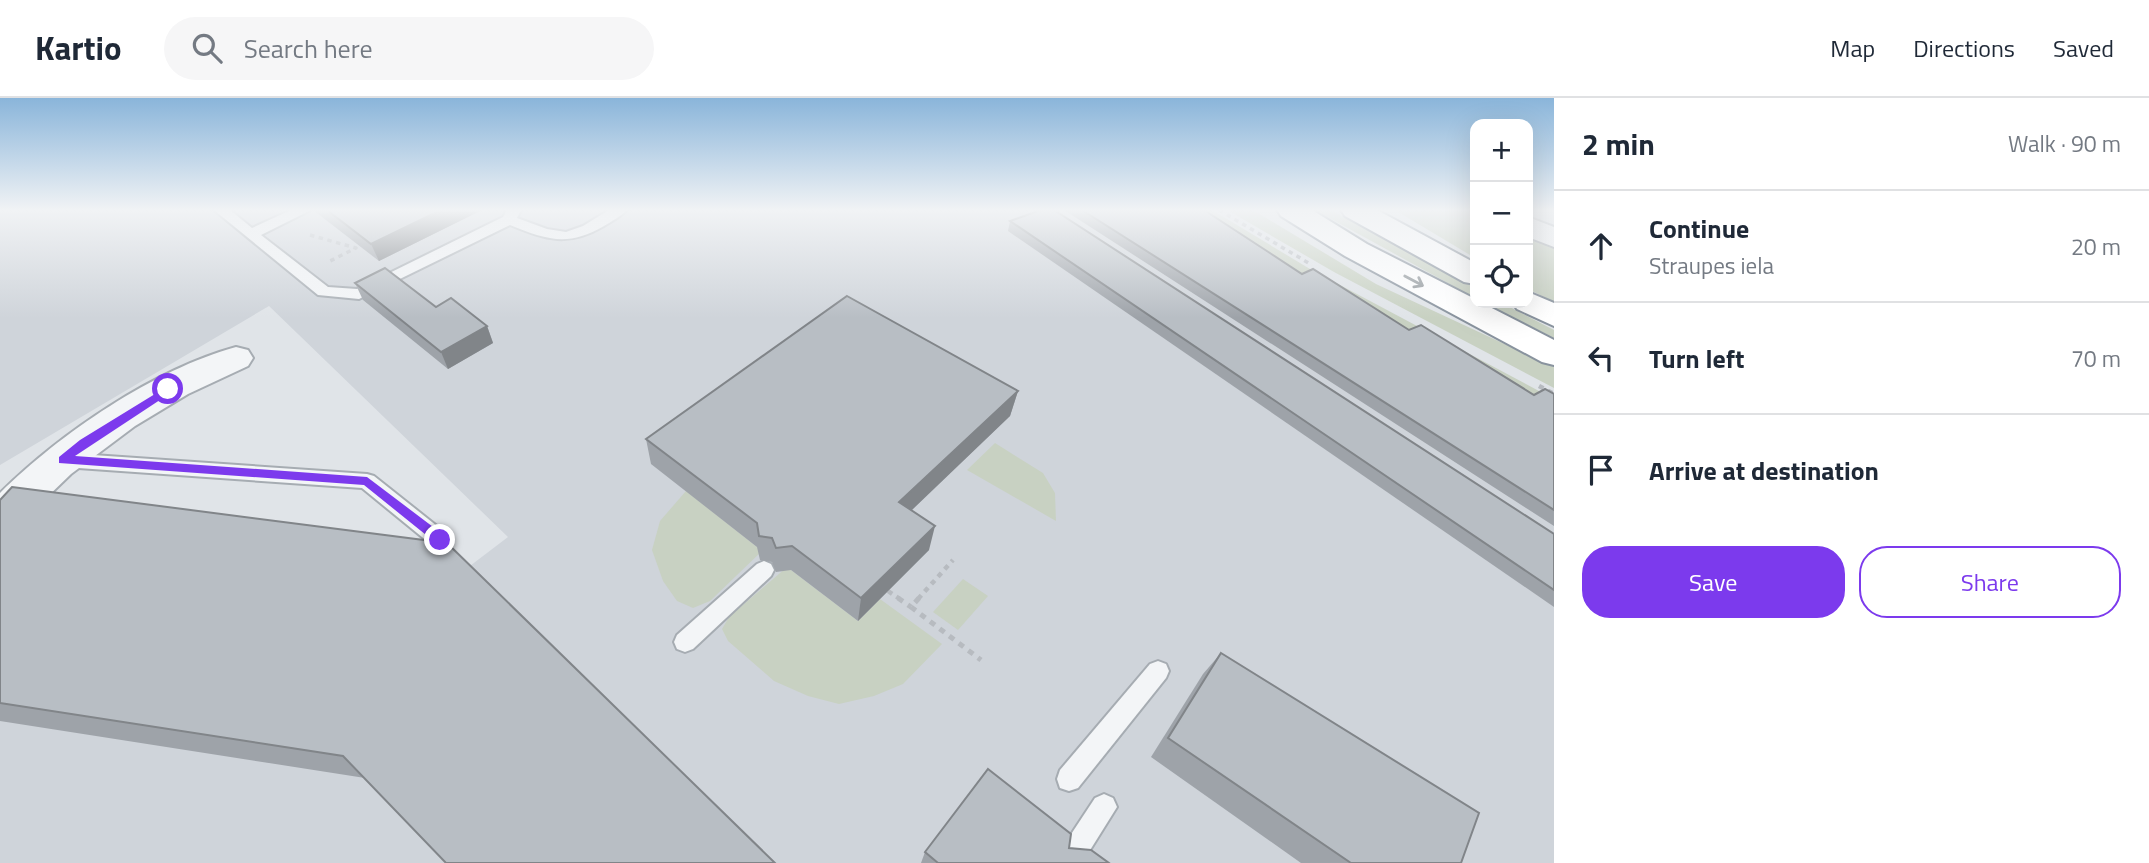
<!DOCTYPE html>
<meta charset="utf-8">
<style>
:root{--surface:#fff;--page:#f6f6f7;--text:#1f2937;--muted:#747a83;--line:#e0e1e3;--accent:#7c3aed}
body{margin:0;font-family:"Titillium Web",sans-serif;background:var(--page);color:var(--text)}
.controls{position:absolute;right:21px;top:21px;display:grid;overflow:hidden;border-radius:14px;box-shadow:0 7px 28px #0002}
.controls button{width:63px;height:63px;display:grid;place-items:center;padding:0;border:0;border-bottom:2px solid var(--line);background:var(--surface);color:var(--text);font:35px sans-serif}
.stop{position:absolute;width:21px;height:21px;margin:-16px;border:5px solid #7c3aed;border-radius:50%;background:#fff}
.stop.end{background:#7c3aed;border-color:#fff;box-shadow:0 2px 7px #0008}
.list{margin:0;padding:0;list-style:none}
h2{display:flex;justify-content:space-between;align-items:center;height:91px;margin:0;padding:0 28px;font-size:30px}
h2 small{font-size:23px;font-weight:400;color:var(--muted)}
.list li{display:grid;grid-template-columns:46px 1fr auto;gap:21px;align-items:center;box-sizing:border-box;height:112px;padding:0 28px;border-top:2px solid var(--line)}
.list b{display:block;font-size:26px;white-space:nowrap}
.list p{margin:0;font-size:23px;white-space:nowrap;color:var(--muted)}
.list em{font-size:23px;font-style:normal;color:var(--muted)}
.actions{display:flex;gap:14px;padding:21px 28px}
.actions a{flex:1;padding:16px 0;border:2px solid var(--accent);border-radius:28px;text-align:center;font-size:24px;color:var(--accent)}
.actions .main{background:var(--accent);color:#fff}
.icon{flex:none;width:38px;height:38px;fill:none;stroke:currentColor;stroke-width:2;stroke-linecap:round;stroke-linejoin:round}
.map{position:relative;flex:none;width:1554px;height:765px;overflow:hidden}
header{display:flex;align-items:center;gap:42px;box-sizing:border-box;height:98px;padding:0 35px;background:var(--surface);border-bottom:2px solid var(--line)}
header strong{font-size:33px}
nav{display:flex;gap:38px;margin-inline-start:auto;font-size:24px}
.search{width:490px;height:63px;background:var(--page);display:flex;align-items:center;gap:18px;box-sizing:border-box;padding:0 24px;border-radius:38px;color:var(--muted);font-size:26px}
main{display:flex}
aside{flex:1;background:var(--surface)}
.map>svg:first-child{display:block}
</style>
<header>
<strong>Kartio</strong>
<div class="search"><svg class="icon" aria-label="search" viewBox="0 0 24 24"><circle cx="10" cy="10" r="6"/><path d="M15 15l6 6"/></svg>Search here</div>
<nav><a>Map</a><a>Directions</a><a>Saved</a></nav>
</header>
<main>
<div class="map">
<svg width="1554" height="765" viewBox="0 0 1554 765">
<rect width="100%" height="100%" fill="#e0e4e8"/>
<!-- built -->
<path fill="#cfd4da" d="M 0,112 L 1185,112 L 1554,312 L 1554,765 L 0,765 L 0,468 L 462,474 L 508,439 L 269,208 L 0,367 Z"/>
<!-- green -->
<g fill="#c8d1c2">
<path d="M 1185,112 L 1212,112 L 1310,171 L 1554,301 L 1554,312 L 1402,242 Z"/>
<path d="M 1227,112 L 1253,112 L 1376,186 L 1554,269 L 1554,290 L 1334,174 Z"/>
<path d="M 1315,112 L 1331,112 L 1475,190 L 1475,200 Z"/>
<path d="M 1395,112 L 1475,113 L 1475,160 Z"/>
<path d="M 1528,138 L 1554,150 L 1554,204 L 1528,191 Z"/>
<path d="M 1485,205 L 1502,205 L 1554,232 L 1554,240 Z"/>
<path d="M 995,345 L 1043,375 L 1055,395 L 1056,423 L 967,372 Z"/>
<path d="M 686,393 L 762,453 L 710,503 L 693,510 L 677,503 L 663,483 L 652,452 L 660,423 Z"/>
<path d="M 787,469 L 858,523 L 880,501 L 942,546 L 903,586 L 874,598 L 839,606 L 808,598 L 774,583 L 728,543 L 722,531 L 729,519 Z"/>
<path d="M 963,481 L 988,498 L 958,532 L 933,514 Z"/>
</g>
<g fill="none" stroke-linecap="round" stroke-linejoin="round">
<defs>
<g id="lane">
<path d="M 214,112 L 230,112 L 252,130 L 291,112 L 311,112 L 261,137 L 328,189 L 357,191 L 503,119 L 507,112 L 521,112 L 517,120 L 547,131 L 566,134 L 583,128 L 609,112 L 627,112 C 620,119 612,123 604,128 C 568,149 547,142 510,127 L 359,201 L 318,197 Z"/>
<path d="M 64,355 L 367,376 L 374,378 L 447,436 L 450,442 L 447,448 L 440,450 L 433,448 L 362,390 L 64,369 L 57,367 L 55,362 L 57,357 Z"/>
<path d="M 764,463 L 771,466 L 774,472 L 771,478 L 693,551 L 685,554 L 677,551 L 674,544 L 677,537 L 757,466 Z"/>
<path d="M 1158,563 L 1166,566 L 1169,573 L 1166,580 L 1078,690 L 1069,693 L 1060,690 L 1057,681 L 1060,672 L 1150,566 Z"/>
<path d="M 1104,696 L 1113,700 L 1117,709 L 1082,765 L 1057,765 L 1060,753 L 1095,700 Z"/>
</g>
<g id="street">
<path d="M 1528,119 L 1554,129 L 1554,149 L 1528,139 Z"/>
<path d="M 236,249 L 248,252 L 253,260 L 248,268 L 188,296 L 135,328 L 71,376 L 14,431 L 0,436 L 0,395 C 61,335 153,272 236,249 Z"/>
</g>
<g id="highway">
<path d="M 1277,112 L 1312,112 L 1367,146 L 1475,201 L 1475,205 L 1482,205 L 1554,242 L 1554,267 L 1542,264 L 1345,158 L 1281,118 Z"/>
<path d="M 1341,112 L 1377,112 L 1475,165 L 1475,186 L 1464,184 L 1345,118 Z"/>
<path d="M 1528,194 L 1554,205 L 1554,228 L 1517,211 L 1513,205 L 1528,205 Z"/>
</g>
</defs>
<!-- lane casing -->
<use href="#lane" stroke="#a6acb2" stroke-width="4"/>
<!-- street casing -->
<use href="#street" stroke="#a6acb2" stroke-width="4"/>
<!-- highway casing -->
<use href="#highway" stroke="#89939e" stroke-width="4"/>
<!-- path-far2 -->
<g stroke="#b7bbc0" stroke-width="3.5" stroke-dasharray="4.5 4.5" stroke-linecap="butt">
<path d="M 1219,112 L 1312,167"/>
<path d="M 310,137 L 356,150 L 328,164"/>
</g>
<!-- path-far1 -->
<g stroke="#b7bbc0" stroke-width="4.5" stroke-dasharray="5 5" stroke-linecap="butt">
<path d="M 1539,288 L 1554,296"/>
<path d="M 888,493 L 900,501"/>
<path d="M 918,501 L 953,462"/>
</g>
<!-- path -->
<g stroke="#b7bbc0" stroke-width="5" stroke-dasharray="6 6" stroke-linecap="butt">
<path d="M 898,500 L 911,509"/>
<path d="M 919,500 L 911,509 L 981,562"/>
</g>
<!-- lane -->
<use href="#lane" fill="#f3f5f7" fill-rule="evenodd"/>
<!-- street -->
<use href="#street" fill="#f3f5f7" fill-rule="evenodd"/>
<!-- highway -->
<use href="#highway" fill="#fff" fill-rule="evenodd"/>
</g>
<!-- wall -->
<g fill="#9ea3a9">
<path d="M 313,112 L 482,112 L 379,163 Z"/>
<path d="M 1064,112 L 1204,112 L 1302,176 L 1534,297 L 1554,296 L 1554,428 Z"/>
<path d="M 1010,123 L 1554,436 L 1554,509 L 1008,133 Z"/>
<path d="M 355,185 L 436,209 L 487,228 L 493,245 L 448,271 L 363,202 Z"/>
<path d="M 1018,293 L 1010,318 L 912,412 L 929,452 L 858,523 L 791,472 L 776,474 L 772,464 L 760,462 L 757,449 L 651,366 L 646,341 Z"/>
<path d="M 0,402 L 775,765 L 365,680 L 0,623 Z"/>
<path d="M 1221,555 L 1461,765 L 1301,765 L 1151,659 L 1203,576 Z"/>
<path d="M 1069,750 L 1109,765 L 921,765 L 925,754 Z"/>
</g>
<!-- shaded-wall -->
<g fill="#818589">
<path d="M 441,112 L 482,112 L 379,163 L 371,146 Z"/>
<path d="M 487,228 L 493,245 L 448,271 L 441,254 Z"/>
<path d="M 1018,293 L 1010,318 L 895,428 L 899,404 Z"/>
<path d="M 935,428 L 929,452 L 858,523 L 861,500 Z"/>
</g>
<!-- building -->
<g fill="#b8bec4" stroke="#818589" stroke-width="2">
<path d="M 327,112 L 441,112 L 371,146 Z"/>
<path d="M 1041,112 L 1054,112 L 1554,436 L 1554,492 L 1010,123 Z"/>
<path d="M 1082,112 L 1204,112 L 1302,176 L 1313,171 L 1409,232 L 1421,227 L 1534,297 L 1545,291 L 1554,296 L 1554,412 Z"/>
<path d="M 385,170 L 436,209 L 451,200 L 487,228 L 441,254 L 355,185 Z"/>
<path d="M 847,198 L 1018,293 L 899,404 L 935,428 L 861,500 L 792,448 L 776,450 L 772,440 L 759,438 L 757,425 L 646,341 Z"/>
<path d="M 12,389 L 447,445 L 775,765 L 446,765 L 343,658 L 0,605 L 0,402 Z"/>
<path d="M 1221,555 L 1479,715 L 1461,765 L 1351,765 L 1168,640 Z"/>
<path d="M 988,671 L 1071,736 L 1069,750 L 1091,752 L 1109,765 L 938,765 L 925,754 Z"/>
</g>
<!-- one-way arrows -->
<defs><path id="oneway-shaft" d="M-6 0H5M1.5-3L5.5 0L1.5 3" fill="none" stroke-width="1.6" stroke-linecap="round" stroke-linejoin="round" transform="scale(1.75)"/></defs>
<use stroke="#949a9e" href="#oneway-shaft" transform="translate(1414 183) rotate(28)"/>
<!-- sky -->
<linearGradient id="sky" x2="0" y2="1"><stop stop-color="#8ab5da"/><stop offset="0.51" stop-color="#f1f3f5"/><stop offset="1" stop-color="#f1f3f5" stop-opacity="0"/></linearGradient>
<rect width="1554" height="220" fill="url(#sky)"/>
<!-- route -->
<path fill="#7c3aed" d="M 168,288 L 173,291 L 172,294 L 75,358 L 367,379 L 445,438 L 445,445 L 436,445 L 364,387 L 59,365 L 59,359 L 80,342 Z"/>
</svg>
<div class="controls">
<button>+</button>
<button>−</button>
<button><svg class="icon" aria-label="locate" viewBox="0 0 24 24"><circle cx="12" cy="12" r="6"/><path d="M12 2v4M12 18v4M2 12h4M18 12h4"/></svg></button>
</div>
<div class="stop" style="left:168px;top:291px"></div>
<div class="stop end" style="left:440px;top:442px"></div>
</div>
<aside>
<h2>2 min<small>Walk · 90 m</small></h2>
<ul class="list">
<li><svg class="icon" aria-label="ahead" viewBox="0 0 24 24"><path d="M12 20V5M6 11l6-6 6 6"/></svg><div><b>Continue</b><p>Straupes iela</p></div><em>20 m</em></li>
<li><svg class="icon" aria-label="left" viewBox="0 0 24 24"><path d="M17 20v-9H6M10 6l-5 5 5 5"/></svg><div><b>Turn left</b></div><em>70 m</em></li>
<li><svg class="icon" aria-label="arrive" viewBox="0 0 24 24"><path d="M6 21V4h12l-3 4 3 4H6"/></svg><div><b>Arrive at destination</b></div></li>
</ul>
<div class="actions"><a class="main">Save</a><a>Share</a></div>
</aside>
</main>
